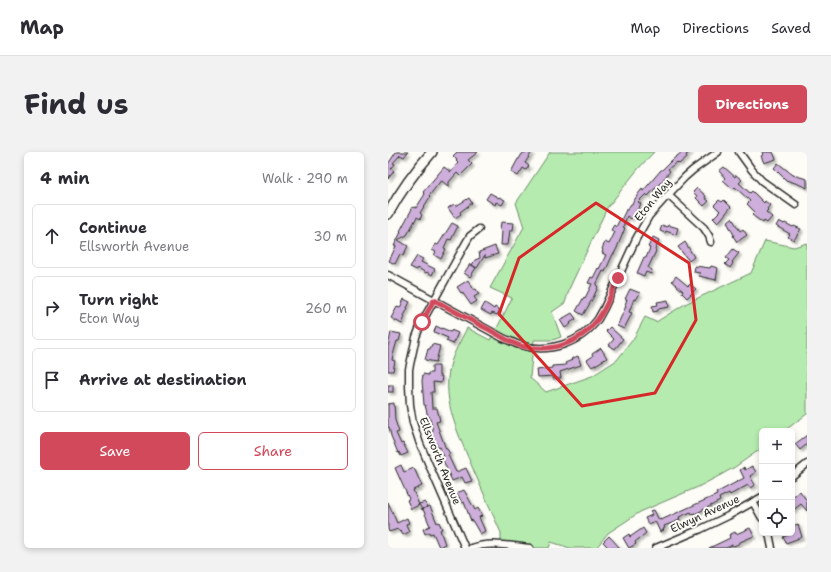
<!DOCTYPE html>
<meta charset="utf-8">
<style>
:root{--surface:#fff;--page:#f2f2f3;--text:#2b2b33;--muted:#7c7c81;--line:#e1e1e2;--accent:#d1495b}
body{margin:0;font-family:"Shantell Sans",sans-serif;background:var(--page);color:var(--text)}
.controls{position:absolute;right:12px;bottom:12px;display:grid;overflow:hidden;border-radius:6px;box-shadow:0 2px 6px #0003}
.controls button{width:36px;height:36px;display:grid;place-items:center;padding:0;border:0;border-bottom:1px solid var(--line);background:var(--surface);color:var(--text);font:20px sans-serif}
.stop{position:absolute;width:12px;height:12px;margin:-9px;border:3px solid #d1495b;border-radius:50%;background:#fff}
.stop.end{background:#d1495b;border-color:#fff;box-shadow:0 1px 4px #0008}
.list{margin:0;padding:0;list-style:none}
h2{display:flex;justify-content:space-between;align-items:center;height:52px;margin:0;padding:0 16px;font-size:17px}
h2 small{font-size:13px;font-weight:400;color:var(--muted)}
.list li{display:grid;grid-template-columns:26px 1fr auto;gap:12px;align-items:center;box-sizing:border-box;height:64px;margin:0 8px 8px;padding:0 8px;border:1px solid var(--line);border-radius:6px}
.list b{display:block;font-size:15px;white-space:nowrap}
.list p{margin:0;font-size:13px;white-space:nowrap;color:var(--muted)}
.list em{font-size:13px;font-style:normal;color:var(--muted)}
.actions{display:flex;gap:8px;padding:12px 16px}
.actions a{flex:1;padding:9px 0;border:1px solid var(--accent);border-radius:6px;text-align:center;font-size:14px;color:var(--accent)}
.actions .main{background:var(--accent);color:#fff}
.icon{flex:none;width:22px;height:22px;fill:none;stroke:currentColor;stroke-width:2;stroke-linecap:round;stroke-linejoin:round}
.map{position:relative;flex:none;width:419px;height:396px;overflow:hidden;border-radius:6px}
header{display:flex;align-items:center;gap:24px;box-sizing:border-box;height:56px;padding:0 20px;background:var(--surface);border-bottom:1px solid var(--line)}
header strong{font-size:19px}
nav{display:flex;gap:22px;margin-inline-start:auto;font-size:14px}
.intro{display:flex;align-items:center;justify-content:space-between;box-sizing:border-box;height:96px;padding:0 24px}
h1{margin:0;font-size:28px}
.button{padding:10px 18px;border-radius:6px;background:var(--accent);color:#fff;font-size:14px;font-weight:700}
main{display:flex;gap:24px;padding:0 24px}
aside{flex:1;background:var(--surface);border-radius:6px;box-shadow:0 2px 6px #0003}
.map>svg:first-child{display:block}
</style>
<header>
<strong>Map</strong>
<nav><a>Map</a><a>Directions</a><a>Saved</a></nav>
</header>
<div class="intro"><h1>Find us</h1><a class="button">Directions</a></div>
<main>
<aside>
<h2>4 min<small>Walk · 290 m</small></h2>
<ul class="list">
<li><svg class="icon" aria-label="ahead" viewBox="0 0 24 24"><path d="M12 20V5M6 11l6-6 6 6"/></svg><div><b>Continue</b><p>Ellsworth Avenue</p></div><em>30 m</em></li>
<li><svg class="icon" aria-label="right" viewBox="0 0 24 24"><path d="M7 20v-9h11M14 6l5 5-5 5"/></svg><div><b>Turn right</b><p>Eton Way</p></div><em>260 m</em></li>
<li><svg class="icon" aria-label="arrive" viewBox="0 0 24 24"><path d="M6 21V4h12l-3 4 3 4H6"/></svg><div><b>Arrive at destination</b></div></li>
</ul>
<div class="actions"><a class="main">Save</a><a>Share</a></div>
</aside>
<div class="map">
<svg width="419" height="396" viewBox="0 0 419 396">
<defs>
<filter id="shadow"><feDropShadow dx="2.5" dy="2.5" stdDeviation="1" flood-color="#0004"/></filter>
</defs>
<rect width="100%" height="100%" fill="#fdfcf7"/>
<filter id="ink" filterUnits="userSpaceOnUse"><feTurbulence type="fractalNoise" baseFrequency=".025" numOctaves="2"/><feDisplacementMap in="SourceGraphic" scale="8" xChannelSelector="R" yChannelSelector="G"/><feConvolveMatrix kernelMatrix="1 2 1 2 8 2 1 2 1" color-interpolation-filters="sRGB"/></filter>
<g filter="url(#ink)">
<!-- green -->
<path fill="#b5ebae" stroke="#708b6c" d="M 162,0 L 266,0 L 250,17 L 219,56 L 182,135 L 177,151 L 164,160 L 173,185 L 165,188 L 146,188 L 144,204 L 142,226 L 158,240 L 204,224 L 229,208 L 246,186 L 257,165 L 268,170 L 297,152 L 363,121 L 377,89 L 406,95 L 419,91 L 419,262 L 396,279 L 374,279 L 374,296 L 347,315 L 329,325 L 310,335 L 252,360 L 220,381 L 208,396 L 182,396 L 163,390 L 161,396 L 113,396 L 113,381 C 104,360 94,338 85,317 C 72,285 53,250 62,214 C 65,201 73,188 79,176 L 102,188 L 110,174 L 124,146 L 102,136 L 136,75 L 128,51 Z"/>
<!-- building -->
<g fill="#ceafdb" stroke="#2b2b2b" filter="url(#shadow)">
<path d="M 8,0 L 20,0 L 16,5 L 12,3 L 5,11 L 7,12 L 3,17 L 6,19 L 0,27 L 0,12 Z"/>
<path d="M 69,0 L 90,0 L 80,8 L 84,12 L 72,24 L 69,21 L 61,30 L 61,35 L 54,29 L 51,31 L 41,44 L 42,45 L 32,61 L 34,63 L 32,67 L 29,65 L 19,83 L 10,88 L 20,94 L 15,104 L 12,102 L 7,112 L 1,109 L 8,94 L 6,94 L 13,80 L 12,79 L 25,55 L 28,56 L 37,42 L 35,40 L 56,15 L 63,20 L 70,11 L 68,9 L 69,8 L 65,4 Z"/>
<path d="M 138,0 L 144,0 L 137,11 L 141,14 L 138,18 L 135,16 L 130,24 L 123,20 L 130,7 L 131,7 L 134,2 Z"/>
<path d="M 294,0 L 303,0 L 298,3 L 299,5 L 291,12 L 289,10 L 280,17 L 282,19 L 274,29 L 260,44 L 258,42 L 250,50 L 253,52 L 243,67 L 239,64 L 235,75 L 237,76 L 229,96 L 226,102 L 225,102 L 217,120 L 215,119 L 208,133 L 210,135 L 205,146 L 195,163 L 188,159 L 196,145 L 197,146 L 204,132 L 200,131 L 203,125 L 205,126 L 210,116 L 211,117 L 218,103 L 214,101 L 215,98 L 214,97 L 217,90 L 221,92 L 227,80 L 223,78 L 226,73 L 228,75 L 232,67 L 233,68 L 238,58 L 239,58 L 243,52 L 244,52 L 250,42 L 254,37 L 255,39 L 273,18 L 274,18 L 284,8 Z"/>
<path d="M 374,0 L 385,0 L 388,7 L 376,11 L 373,4 L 375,3 Z"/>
<path d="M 390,11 L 405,23 L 419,27 L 419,36 L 410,32 L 398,28 L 386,16 Z"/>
<path d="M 336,15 L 347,25 L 348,23 L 354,28 L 351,31 L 362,41 L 364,39 L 376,51 L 377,49 L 382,53 L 379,57 L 380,58 L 378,60 L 384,65 L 379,71 L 376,69 L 375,71 L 364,63 L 367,60 L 359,52 L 362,49 L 347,35 L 345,37 L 335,28 L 337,26 L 331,19 Z"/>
<path d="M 309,36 L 318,44 L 317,46 L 321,49 L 316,54 L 308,46 L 309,44 L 305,40 Z"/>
<path d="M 102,41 L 111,46 L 111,45 L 117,48 L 114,53 L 108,50 L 107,53 L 98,47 Z"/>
<path d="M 81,46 L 84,51 L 72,60 L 73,62 L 67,66 L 60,56 L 66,52 L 68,54 Z"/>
<path d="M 331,48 L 334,50 L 336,48 L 343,55 L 330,71 L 325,66 L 332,59 L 326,53 Z"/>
<path d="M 344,66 L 352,79 L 355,77 L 359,83 L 349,90 L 345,84 L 346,83 L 339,70 Z"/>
<path d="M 391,69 L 396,72 L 397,71 L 405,75 L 406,74 L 413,77 L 406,88 L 400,85 L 402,82 L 388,74 Z"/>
<path d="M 113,70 L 126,71 L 125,78 L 122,78 L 120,93 L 113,93 L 114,79 L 112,77 Z"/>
<path d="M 64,71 L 70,74 L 63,88 L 60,87 L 56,96 L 58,97 L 53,107 L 46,103 L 48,100 L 44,98 L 48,92 L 50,93 Z"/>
<path d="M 274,73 L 279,75 L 280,73 L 290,76 L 288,83 L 278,79 L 277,81 L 272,79 Z"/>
<path d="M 265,85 L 271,88 L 267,98 L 268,99 L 260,116 L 264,118 L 263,122 L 258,120 L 256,124 L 249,121 L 256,105 L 258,106 L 262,96 L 260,95 Z"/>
<path d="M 297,90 L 306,105 L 301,109 L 290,95 Z"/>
<path d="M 107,94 L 110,102 L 97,106 L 97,103 L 89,116 L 84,113 L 87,108 L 92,106 L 91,100 Z"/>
<path d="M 345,97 L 351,101 L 344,110 L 345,111 L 342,116 L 337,112 L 341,108 L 338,106 Z"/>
<path d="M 29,104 L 35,107 L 33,110 L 47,117 L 44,123 L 39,120 L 38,121 L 30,116 L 29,118 L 22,115 Z"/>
<path d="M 82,112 L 88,116 L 82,125 L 76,121 Z"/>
<path d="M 307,114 L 322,116 L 323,114 L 330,116 L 328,128 L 311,124 L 312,121 L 306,120 Z"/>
<path d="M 288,124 L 300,134 L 302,132 L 308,137 L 299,146 L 294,141 L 295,139 L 288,133 L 289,133 L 284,129 Z"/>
<path d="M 80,128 L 86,138 L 88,137 L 91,142 L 86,145 L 89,149 L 83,153 L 74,140 L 73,141 L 69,135 Z"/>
<path d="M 242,137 L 252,141 L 248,148 L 246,147 L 241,160 L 244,161 L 236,177 L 229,174 L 238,154 L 237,153 L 239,147 L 237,147 Z"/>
<path d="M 16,147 L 22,150 L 19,156 L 20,156 L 16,164 L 17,165 L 14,172 L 3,166 L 9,155 L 12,156 Z"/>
<path d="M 280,148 L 281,155 L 270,157 L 270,159 L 265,160 L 264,154 L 270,153 L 269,150 Z"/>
<path d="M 97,151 L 106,157 L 107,155 L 112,158 L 109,163 L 104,161 L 103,163 L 93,158 Z"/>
<path d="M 184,161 L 188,167 L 182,171 L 183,172 L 177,176 L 172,168 Z"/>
<path d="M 48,174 L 54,177 L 54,176 L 63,180 L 63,178 L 70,181 L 65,192 L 58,189 L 60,186 L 46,180 Z"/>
<path d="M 222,175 L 235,187 L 227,197 L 221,193 L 226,187 L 218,179 Z"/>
<path d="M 3,180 L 13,182 L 11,189 L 9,189 L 5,203 L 4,208 L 7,209 L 5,219 L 0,219 L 0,195 Z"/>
<path d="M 44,192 L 52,194 L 48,210 L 37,208 L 40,197 L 42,197 Z"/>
<path d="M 213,196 L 219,206 L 204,215 L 199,208 L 205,204 L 204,202 Z"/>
<path d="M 190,204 L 193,213 L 172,220 L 173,226 L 165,227 L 165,224 L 150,225 L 149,218 L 164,216 L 164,214 L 178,213 L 177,211 L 184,208 L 183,207 Z"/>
<path d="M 44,214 L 51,214 L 51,224 L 54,224 L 53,231 L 45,230 L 46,240 L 43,240 L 44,256 L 49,256 L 52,269 L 48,270 L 58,297 L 59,297 L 62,302 L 60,303 L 68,320 L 78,316 L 84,329 L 77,331 L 74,325 L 64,329 L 54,306 L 56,305 L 52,295 L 50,296 L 43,280 L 45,279 L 41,264 L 40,265 L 37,253 L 36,253 L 34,229 L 35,222 L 40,223 L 40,221 L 44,221 Z"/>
<rect x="0" y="233" width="5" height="7"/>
<path d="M 6,251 L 7,268 L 11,280 L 8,281 L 13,292 L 15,291 L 20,301 L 13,304 L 11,300 L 10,301 L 3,284 L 1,275 L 0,276 L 0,252 Z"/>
<path d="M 419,283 L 419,292 L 412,298 L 407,292 Z"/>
<path d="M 13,313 L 16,320 L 26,316 L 34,334 L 25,338 L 31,353 L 23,357 L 19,348 L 21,347 L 7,316 Z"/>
<path d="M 364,314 L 368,320 L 362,324 L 367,333 L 362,336 L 360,333 L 342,343 L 341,341 L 331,346 L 332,349 L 307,362 L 307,361 L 304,362 L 303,360 L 291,365 L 292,368 L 276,374 L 277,376 L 275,377 L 276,378 L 272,380 L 267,369 L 260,372 L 257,366 L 264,363 L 262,359 L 266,358 L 271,368 L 273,367 L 273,368 L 315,349 L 329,343 L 328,341 L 356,326 L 352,318 L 356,315 L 357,318 Z"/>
<path d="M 76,338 L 87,358 L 90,356 L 94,364 L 91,365 L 97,379 L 92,382 L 84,368 L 83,369 L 76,350 L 74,351 L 69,341 Z"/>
<path d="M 412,339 L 419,349 L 419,359 L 413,352 L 404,359 L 404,345 Z"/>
<path d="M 0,350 L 9,371 L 19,366 L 21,371 L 18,372 L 21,380 L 15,383 L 12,378 L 11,379 L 10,377 L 1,380 L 0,377 Z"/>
<path d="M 37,350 L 39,355 L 34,358 L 31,352 Z"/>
<path d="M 42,354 L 49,371 L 51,370 L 54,377 L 52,378 L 57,392 L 51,395 L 45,381 L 42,382 L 41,380 L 37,382 L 35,377 L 42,374 L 35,357 Z"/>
<path d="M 410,372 L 414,385 L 398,391 L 395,385 L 403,382 L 402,381 L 404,381 L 404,374 Z"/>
<path d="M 255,376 L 258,381 L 247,390 L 248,392 L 241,396 L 235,386 L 241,382 L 242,385 Z"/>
<path d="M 362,376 L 366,384 L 352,390 L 352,391 L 346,394 L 344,393 L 338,396 L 321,396 L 342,386 L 341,383 L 347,380 L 348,382 Z"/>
<path d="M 221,384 L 232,396 L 221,396 L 215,390 Z"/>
</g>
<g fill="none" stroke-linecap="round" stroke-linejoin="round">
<defs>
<g id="street">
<path d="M 351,0 L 364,18 L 374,29 L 408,53"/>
<path d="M 280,43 L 316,76 L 321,84 L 323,90"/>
<path d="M 0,123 L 115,186 C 121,188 127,192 132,193 C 161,202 193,191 210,167 C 212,163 214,160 216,156 L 248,87 L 261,64 L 280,43 L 297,25 L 305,18 L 330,0"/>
<path d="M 404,324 L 419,312"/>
<path d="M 365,350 L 374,366"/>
<path d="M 381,381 L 384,396"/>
<path d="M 77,396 L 32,292 L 25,271 L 22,253 L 21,234 L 21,217 L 25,199 L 28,185 L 34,170 L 79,89 L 82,84 L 91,77"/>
<path d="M 83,396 C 102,389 122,394 142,396"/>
<path d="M 268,396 L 313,377 L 340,364 L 374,345"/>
</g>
<path id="secondary" d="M 0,62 C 12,40 27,19 44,0"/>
</defs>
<!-- street casing -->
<use href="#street" stroke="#2b2b2b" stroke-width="9"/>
<!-- secondary casing -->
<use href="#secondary" stroke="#2b2b2b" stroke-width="12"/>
<!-- street -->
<use href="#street" stroke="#fdfcf7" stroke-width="6"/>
<!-- secondary -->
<use href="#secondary" stroke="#fdfcf7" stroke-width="9"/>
</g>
</g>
<g fill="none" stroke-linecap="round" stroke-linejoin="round" filter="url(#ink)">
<!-- route -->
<path stroke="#d1495b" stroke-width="5" d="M 34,170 L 46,148 C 64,158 82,168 100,177 C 111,183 122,191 133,194 C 162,201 192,192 210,167 C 219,155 224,140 230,126"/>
</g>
<!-- marked area -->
<path fill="none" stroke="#d62828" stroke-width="3" stroke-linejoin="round" d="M 208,51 L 301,111 L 308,168 L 267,241 L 194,254 L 111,162 L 131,106 Z"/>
<g text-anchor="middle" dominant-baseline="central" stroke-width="4" stroke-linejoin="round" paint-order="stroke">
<!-- street labels -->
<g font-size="11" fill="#2b2b2b" stroke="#fdfcf7">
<text transform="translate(265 48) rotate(-51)">Eton Way</text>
<text transform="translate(52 309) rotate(68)">Ellsworth Avenue</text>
<text transform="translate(317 362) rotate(-25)">Elwyn Avenue</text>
</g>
</g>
</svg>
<div class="controls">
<button>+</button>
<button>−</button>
<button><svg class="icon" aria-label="locate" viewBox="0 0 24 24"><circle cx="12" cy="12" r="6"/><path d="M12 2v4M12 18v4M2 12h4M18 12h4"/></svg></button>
</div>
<div class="stop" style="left:34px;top:170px"></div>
<div class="stop end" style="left:230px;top:126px"></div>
</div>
</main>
